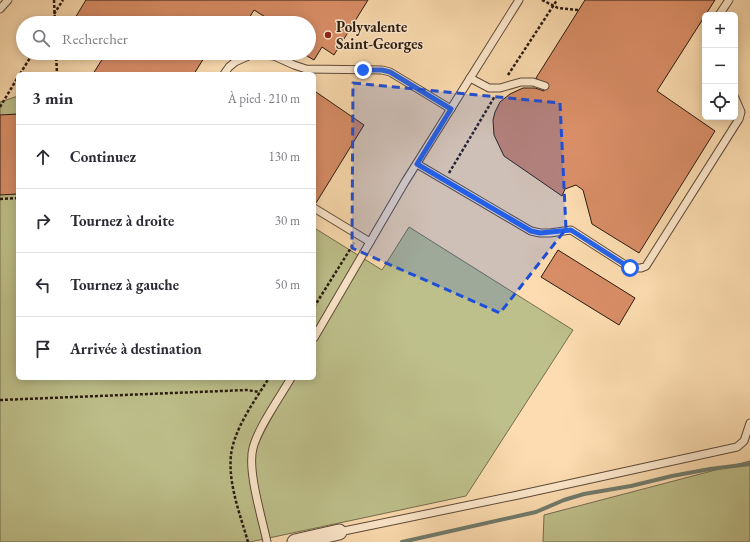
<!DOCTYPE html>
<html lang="fr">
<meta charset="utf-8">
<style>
:root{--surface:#fff;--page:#f7f7f7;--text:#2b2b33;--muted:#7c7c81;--line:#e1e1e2}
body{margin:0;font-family:"EB Garamond",serif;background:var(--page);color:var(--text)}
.controls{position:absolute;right:12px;top:12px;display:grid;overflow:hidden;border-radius:6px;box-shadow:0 2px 10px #0003}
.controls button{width:36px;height:36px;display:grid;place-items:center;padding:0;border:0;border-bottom:1px solid var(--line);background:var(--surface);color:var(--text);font:20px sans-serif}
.stop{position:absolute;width:12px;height:12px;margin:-9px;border:3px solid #2563eb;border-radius:50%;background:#fff}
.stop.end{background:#2563eb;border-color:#fff;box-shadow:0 1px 4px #0008}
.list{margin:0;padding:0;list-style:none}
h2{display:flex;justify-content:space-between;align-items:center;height:52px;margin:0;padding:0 16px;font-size:17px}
h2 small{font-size:13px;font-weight:400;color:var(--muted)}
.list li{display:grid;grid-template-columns:26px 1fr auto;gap:12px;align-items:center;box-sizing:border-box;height:64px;padding:0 16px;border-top:1px solid var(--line)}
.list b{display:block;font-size:15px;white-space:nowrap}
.list em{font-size:13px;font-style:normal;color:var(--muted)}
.icon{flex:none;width:22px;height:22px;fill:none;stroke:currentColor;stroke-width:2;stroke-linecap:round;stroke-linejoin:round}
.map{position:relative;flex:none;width:750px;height:542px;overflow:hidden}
.search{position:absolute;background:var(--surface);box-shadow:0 2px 10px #0003;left:16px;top:16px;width:300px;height:44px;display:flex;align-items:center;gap:10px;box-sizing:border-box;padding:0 14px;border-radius:22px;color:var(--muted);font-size:15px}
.panel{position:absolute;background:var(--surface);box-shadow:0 2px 10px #0003;left:16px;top:72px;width:300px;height:308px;border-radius:6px}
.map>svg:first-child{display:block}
</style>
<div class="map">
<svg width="750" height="542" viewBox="0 0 750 542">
<rect width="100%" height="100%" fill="#fcdcb0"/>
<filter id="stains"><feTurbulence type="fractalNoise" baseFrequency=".005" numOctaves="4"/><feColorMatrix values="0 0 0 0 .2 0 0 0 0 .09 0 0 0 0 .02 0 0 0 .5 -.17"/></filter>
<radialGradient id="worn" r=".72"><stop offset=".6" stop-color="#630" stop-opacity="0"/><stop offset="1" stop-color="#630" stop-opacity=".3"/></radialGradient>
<!-- green -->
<g fill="#bec08b" stroke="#746d4e">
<path d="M 18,96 L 18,378 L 314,378 L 314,232 L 316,229 L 382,270 L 409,227 L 573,330 L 466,496 L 250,542 L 0,542 L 0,102 Z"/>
<path d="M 750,461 L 750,542 L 543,542 L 544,515 Z"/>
</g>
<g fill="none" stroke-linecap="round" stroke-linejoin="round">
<!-- stream -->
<path stroke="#707b6c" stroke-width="4" d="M 402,542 L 536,512 L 564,500 L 584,494 L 631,486 L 672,476 L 710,469 L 750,464"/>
</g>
<!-- building -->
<g fill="#d98e67" stroke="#291a10">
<path d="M 86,0 L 368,0 L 334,55 L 322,47 L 314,60 L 302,53 L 309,53 L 309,23 L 275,23 L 254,10 L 246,23 L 72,23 Z"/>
<path d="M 585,0 L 715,0 L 657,91 L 715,131 L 639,253 L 592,224 L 583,190 L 576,185 L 565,189 L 562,196 L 504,156 L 494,135 L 493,120 L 495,112 L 500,102 L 510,94 L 523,88 L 535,88 L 544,91 L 545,85 L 536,78 Z"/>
<path d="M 106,53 L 207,53 L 194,74 L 93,74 Z"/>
<path d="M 316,92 L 364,125 L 316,203 L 314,201 L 314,95 Z"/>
<path d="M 18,114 L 18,194 L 0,195 L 0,115 Z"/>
<path d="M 558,250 L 635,298 L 619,325 L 541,277 Z"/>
</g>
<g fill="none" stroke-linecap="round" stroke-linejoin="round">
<defs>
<g id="lane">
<path d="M 0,9 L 8,0"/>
<path d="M 719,15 L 729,0"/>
<path d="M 224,74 L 229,67 L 235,62 L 253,54 L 274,56 L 294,65 L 306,69 L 382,70 L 390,72 L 451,109"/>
<path d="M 470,78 L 489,88 L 500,88 L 521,82 L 533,82 L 545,86"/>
<path d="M 417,164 L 531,231 L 540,233 L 550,233 L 571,230 L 630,268 L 641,268 L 646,266 L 739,119 L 741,112 L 735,98"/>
<path d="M 314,208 L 370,242"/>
<path d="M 314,338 L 405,182 L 519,0"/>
<path d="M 339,532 L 518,495 L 737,447 L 744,441 L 750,423"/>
<path d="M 267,542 C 262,518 247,470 253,448 C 258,428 280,397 291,378"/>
</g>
<path id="street" d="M 295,542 L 339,532"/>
</defs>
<!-- lane casing -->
<use href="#lane" stroke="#5e4a38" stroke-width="9"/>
<!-- street casing -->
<use href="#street" stroke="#5e4a38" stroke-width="17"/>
<!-- path -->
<g stroke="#291a10" stroke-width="2.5" stroke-dasharray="3 2" stroke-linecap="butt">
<path d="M 54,0 L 55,23"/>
<path d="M 542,0 L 558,8 L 578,10"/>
<path d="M 54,14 L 63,0"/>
<path d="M 56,53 L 57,74"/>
<path d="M 20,74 L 33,53"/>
<path d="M 508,75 L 557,0"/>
<path d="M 0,107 L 18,77"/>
<path d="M 449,173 L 495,96"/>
<path d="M 0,199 L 18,198"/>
<path d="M 314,307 L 354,243"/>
<path d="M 0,400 L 247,390 L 260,392"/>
<path d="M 248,542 C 240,514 228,484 231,455 C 234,429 255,400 269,378"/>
</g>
<!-- lane -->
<use href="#lane" stroke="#fde8cc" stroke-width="7"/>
<!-- street -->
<use href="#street" stroke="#fde8cc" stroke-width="15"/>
</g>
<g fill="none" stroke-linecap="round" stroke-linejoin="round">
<!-- route -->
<path stroke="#2563eb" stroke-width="5" d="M 363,70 L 382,70 L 390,72 L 451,109 L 417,164 L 531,231 L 540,233 L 571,230 L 630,268"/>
</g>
<!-- marked area -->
<path fill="#1d4ed8" fill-opacity="0.2" stroke="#1d4ed8" stroke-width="3" stroke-dasharray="8 5" stroke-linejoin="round" d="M 353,83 L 560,103 L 566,229 L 500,313 L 352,248 Z"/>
<!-- markers -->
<circle fill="#8f2418" stroke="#fde8cc" stroke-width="1.5" cx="328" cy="35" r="4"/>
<g text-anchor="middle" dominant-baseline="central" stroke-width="3" stroke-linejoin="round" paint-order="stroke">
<!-- poi labels -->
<g font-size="15" font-weight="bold" fill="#291a10" stroke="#fde8cc" text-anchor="start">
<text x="336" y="26">Polyvalente<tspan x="336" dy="17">Saint-Georges</tspan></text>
</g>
</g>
<rect width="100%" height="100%" filter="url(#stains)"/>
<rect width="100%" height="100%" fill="url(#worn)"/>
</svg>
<div class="controls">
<button>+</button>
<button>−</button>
<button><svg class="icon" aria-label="locate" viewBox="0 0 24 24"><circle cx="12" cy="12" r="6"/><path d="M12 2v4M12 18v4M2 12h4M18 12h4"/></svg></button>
</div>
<div class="stop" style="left:630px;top:268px"></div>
<div class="stop end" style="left:363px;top:70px"></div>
<div class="search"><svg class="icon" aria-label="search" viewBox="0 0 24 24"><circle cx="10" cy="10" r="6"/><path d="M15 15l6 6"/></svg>Rechercher</div>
<section class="panel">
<h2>3 min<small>À pied · 210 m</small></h2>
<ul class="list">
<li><svg class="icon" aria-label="ahead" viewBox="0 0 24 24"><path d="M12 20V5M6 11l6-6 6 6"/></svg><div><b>Continuez</b></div><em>130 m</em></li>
<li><svg class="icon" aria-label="right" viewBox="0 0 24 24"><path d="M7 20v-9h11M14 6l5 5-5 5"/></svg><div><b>Tournez à droite</b></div><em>30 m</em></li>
<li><svg class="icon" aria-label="left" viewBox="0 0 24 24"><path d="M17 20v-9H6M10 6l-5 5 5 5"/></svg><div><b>Tournez à gauche</b></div><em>50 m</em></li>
<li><svg class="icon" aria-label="arrive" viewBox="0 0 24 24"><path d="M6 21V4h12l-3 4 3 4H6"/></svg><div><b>Arrivée à destination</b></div></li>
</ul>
</section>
</div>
